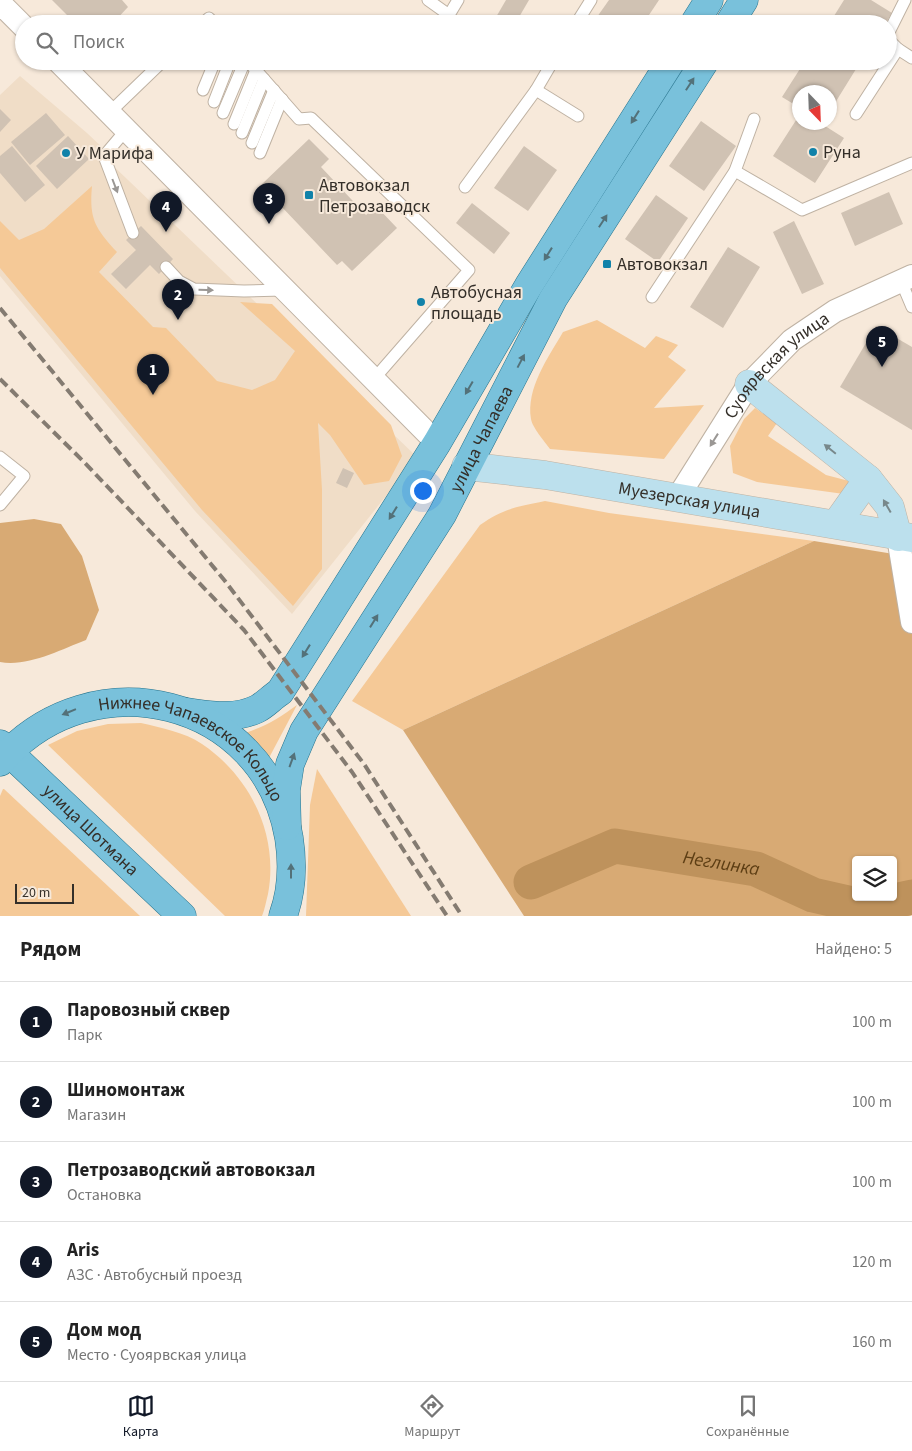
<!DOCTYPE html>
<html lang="ru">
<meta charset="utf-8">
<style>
:root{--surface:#fff;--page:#f6f6f6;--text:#222;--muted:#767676;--line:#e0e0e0;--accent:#111827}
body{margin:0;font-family:"Source Sans 3",sans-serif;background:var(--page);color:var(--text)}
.controls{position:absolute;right:15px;bottom:15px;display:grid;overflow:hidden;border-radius:5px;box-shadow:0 1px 4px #0004}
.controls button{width:45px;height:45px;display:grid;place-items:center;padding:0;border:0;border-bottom:1px solid var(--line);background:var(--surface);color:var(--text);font:25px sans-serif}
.compass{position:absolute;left:792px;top:85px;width:45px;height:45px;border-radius:50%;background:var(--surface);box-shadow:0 1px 4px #0004;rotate:157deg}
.scale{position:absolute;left:15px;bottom:12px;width:59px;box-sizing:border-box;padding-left:5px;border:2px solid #342f29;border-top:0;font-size:14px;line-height:18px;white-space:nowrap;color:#342f29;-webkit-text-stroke:4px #f7e9da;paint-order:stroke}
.you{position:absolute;left:422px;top:490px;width:18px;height:18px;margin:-12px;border:4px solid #fff;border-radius:50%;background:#1a73e8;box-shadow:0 0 0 8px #1a73e833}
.badge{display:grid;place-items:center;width:32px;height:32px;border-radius:50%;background:var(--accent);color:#fff;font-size:16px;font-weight:700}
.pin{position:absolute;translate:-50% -41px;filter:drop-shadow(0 1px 2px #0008)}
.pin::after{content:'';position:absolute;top:26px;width:18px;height:15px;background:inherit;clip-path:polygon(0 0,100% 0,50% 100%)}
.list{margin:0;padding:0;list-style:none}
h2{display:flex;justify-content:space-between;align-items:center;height:65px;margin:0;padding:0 20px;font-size:21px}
h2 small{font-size:16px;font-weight:400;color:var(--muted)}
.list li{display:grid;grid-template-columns:32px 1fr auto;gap:15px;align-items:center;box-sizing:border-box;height:80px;padding:0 20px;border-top:1px solid var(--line)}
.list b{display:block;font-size:19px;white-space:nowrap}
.list p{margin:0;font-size:16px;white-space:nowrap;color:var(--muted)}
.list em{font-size:16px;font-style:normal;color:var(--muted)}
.icon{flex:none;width:28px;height:28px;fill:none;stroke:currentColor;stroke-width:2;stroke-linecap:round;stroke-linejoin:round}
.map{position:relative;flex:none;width:912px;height:916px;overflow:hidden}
.search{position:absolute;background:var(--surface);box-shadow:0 1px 4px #0004;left:15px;right:15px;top:15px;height:55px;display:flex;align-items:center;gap:12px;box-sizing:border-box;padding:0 18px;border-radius:28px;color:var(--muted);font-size:19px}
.sheet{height:465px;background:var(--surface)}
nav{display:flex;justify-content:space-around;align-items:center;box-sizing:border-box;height:70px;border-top:1px solid var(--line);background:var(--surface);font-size:14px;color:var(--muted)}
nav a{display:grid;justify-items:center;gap:2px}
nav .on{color:var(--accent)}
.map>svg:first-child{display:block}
</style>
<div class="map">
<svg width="912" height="916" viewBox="0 0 912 916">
<rect width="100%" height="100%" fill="#f7e9da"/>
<!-- built -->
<path fill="#f0ddc7" d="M 20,76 L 87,133 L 106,151 L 104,157 L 417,457 L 292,614 L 195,511 L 0,276 L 0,95 Z"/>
<!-- green -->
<g fill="#f5c997">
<path d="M 92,186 C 89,219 95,228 117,252 L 99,272 L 153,327 L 166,328 L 217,381 L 252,390 L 275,380 L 295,351 L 240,302 L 272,304 L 391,425 L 402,456 L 389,481 L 364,485 L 330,435 L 318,423 L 322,490 L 322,569 L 293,606 L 202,510 L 0,268 L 0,221 L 19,240 L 44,229 Z"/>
<path d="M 597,320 L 645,348 L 656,336 L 678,345 L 668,357 L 686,370 L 654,408 L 704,405 L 664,459 L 550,449 C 545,442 532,427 531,419 C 526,388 548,358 563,332 Z"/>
<path d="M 755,408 L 777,423 L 768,436 L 826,475 L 849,481 L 844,494 L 757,482 L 733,473 L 730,446 L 744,419 Z"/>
<path d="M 545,501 L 609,513 L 814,541 L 403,730 L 352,701 L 480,525 C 504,508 517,507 545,501 Z"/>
<path d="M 297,705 L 270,756 L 267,769 L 238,735 C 261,729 278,719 297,705 Z"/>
<path d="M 141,723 C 162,728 184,732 202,744 C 251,777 279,836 268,894 C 266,901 265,909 262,916 L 225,916 L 48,745 L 77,731 L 108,724 Z"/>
<path d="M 317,769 L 411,916 L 306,916 L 310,805 Z"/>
<path d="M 3,789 L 4,789 L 140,916 L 0,916 L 0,796 Z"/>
</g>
<!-- forest -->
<g fill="#d8aa74" fill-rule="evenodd">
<path d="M 34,519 L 61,524 L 82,556 L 99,610 L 86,640 C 60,650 28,667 0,662 L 0,523 Z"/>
<path d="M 814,541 L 912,557 L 912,915 L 909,916 L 524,916 L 403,730 ZM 856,860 L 893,860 L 893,897 L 856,897 Z"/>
</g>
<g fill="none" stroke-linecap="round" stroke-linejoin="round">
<!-- river -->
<path stroke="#be925c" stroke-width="35" id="s1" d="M 531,882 L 615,846 L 756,869 L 813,895 L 866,907 L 912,897"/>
</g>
<!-- building -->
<g fill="#d0c2b3">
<path d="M 52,0 L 122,0 L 128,7 L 112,24 L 76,24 Z"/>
<path d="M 506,0 L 529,0 L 515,24 L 492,24 Z"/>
<path d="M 609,0 L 659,0 L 643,24 L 608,24 L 597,17 Z"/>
<path d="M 844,0 L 871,0 L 892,13 L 885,24 L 829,24 Z"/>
<path d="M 805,61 L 861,61 L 830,111 L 830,92 L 800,92 L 800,108 L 782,97 Z"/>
<path d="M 0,109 L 11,120 L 0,132 Z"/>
<path d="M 46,113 L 65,135 L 30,165 L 11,142 Z"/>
<path d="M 800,114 L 800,122 L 822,122 L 822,124 L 844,138 L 815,183 L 773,156 Z"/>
<path d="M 701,121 L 736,146 L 704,191 L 669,166 Z"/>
<path d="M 68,136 L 89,159 L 57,189 L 36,166 Z"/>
<path d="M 309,139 L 329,159 L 321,167 L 366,215 L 376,206 L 397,228 L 352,271 L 342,261 L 337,265 L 261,185 Z"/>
<path d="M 12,146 L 45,185 L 25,202 L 0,173 L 0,156 Z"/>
<path d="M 524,146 L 557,170 L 528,211 L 494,188 Z"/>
<path d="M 889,192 L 903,224 L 855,246 L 841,213 Z"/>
<path d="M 656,195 L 688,218 L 658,262 L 625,239 Z"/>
<path d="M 472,203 L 510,233 L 494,254 L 456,223 Z"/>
<path d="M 794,221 L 824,284 L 802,294 L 773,232 Z"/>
<path d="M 141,226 L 173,259 L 159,274 L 150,265 L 126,289 L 111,274 L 136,250 L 126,240 Z"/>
<path d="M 728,247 L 760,267 L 723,328 L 690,307 Z"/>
<path d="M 876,326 L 912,347 L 912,430 L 840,387 Z"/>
<path d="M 343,468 L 354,473 L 347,488 L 336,483 Z"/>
</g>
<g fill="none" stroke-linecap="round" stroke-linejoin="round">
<defs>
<g id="lane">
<path d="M 428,0 L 449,15 L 458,0"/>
<path d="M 202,24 L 209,18 L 214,24"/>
<path d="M 576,24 L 591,0"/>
<path d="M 888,34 L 905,0"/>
<path d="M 898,49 L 912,58"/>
<path d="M 248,61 L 299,119 L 311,118 L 469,270 L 374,379"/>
<path d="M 203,90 L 215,61"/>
<path d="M 536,90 L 578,116"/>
<path d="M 214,102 L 230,61"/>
<path d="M 109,113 L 163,61"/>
<path d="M 223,113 L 245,61"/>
<path d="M 856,114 L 898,49 L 888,39"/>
<path d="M 234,124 L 256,70"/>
<path d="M 126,130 L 104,156 L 133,233"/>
<path d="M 242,133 L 264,79"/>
<path d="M 252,143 L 274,90"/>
<path d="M 260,153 L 282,99"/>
<path d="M 735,171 L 802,210 L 912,163"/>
<path d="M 465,187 L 536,90 L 553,61"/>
<path d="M 166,267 L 179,281 L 194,289 L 244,291 L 283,290"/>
<path d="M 901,281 L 912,307"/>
<path d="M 652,297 L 735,171 L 754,119"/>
<path d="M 0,457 L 24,476 L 0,505"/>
</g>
<g id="street">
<path d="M 0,3 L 24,27"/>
<path d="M 58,61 L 437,443"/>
<path id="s2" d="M 678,497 L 749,384 L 792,340 L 835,311 L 912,276"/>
<path d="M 898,537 L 912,622"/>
</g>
<g id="secondary">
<path d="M 749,384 L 868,479 L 890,507 L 898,537"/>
<path id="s3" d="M 466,466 L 545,475 L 912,538"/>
<path d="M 836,524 L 868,479"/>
</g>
<g id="primary">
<path d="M 694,24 L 709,0"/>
<path d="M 729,24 L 744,0"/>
<path d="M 186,712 C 210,715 234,720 257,709 C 265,705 272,697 280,692 L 437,443 L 529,285 L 671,61"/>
<path id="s4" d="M 0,744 L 182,916"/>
<path id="s5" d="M 0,762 C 91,656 265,697 289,838 C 293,864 292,891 283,916"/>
<path id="s6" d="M 287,826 L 286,790 L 290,764 L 304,731 L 442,515 L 553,299 L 705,61"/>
</g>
</defs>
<!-- lane casing -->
<use href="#lane" stroke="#bfb2a3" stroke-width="13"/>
<!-- street casing -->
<use href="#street" stroke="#bfb2a3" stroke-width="24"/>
<!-- secondary casing -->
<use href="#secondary" stroke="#bfb2a3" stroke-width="29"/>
<!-- primary casing -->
<use href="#primary" stroke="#26738d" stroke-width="29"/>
<!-- lane -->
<use href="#lane" stroke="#fff" stroke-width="11"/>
<!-- street -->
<use href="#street" stroke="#fff" stroke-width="22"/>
<!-- secondary -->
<use href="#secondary" stroke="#bce0ed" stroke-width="28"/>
<!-- primary -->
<use href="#primary" stroke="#79c1db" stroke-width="28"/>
<!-- rail -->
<g stroke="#847b71" stroke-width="4" stroke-dasharray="10 5" stroke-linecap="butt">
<path d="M 0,308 L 225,581 L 364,764 L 462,916"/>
<path d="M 0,379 L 83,461 L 244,630 L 352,772 L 447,916"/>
</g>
</g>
<!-- one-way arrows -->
<defs><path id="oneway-solid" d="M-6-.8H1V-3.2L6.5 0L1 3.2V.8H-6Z" transform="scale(1.25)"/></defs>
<g fill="#537179">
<use href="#oneway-solid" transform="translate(690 84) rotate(-57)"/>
<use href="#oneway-solid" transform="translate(635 117) rotate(122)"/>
<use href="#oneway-solid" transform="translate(603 221) rotate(-57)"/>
<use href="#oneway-solid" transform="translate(548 254) rotate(122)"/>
<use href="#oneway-solid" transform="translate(521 361) rotate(-62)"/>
<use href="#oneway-solid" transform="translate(469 388) rotate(120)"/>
<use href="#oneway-solid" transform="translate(393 513) rotate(122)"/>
<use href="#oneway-solid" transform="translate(374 621) rotate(-58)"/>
<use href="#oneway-solid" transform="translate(306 651) rotate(122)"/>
<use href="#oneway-solid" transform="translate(69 712) rotate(158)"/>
<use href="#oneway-solid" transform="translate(292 760) rotate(-70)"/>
<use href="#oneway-solid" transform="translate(291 871) rotate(-90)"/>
</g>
<g fill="#9a9794">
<use href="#oneway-solid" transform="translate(115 186) rotate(69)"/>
<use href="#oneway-solid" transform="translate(206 290) rotate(2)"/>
<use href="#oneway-solid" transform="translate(714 440) rotate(122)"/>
</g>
<g fill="#78888b">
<use href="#oneway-solid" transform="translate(830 449) rotate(-141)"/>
<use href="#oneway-solid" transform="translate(887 506) rotate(-120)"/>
</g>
<!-- markers -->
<g fill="#1182a9" stroke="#f7e9da" stroke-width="2">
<circle cx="813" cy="152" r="5"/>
<circle cx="66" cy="153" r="5"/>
<rect x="304" y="190" width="10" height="10" rx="2.5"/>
<rect x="602" y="259" width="10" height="10" rx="2.5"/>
<circle cx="421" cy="302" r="5"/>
</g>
<g text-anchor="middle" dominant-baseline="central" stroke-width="4" stroke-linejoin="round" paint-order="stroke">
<!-- poi labels -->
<g font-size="18" fill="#342f29" stroke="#f7e9da" text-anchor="start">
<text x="823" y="152">Руна</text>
<text x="76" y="153">У Марифа</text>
<text x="319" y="185">Автовокзал<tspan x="319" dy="21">Петрозаводск</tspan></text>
<text x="617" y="264">Автовокзал</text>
<text x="431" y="292">Автобусная<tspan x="431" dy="21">площадь</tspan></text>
</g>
<!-- street labels -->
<g font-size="18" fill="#342f29" stroke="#f7e9da">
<text stroke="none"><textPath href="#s2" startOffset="166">Суоярвская улица</textPath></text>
<text stroke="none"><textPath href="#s6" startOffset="440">улица Чапаева</textPath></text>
<text stroke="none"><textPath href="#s3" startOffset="226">Муезерская улица</textPath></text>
<text stroke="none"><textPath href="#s5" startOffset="226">Нижнее Чапаевское Кольцо</textPath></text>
<text stroke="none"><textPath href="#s4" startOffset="125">улица Шотмана</textPath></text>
</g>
<!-- water labels -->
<g font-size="19" font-style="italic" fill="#5d3e14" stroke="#f7e9da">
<text stroke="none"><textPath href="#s1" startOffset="199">Неглинка</textPath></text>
</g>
</g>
</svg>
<div class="controls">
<button><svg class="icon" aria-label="layers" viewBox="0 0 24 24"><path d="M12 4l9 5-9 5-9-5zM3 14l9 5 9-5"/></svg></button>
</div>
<svg class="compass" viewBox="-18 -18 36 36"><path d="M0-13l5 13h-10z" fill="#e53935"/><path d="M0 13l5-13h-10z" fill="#767676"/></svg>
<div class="scale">20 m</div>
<div class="you"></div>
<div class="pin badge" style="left:153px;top:395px">1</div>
<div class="pin badge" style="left:178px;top:320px">2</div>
<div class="pin badge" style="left:269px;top:224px">3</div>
<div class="pin badge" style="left:166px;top:232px">4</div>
<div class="pin badge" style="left:882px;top:367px">5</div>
<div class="search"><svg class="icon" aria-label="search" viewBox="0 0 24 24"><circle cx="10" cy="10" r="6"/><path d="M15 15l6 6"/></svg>Поиск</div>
</div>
<section class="sheet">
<h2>Рядом<small>Найдено: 5</small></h2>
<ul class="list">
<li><span class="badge">1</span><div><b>Паровозный сквер</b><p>Парк</p></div><em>100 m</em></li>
<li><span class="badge">2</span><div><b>Шиномонтаж</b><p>Магазин</p></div><em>100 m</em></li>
<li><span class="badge">3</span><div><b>Петрозаводский автовокзал</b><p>Остановка</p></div><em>100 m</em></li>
<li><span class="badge">4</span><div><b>Aris</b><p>АЗС · Автобусный проезд</p></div><em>120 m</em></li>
<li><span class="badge">5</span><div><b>Дом мод</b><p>Место · Суоярвская улица</p></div><em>160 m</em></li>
</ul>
</section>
<nav>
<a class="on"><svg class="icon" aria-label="map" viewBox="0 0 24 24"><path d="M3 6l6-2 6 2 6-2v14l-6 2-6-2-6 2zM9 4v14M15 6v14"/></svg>Карта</a>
<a><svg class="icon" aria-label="directions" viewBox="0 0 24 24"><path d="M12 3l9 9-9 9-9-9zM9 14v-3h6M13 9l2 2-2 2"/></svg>Маршрут</a>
<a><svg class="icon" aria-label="saved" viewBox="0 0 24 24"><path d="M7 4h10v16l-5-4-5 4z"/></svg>Сохранённые</a>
</nav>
